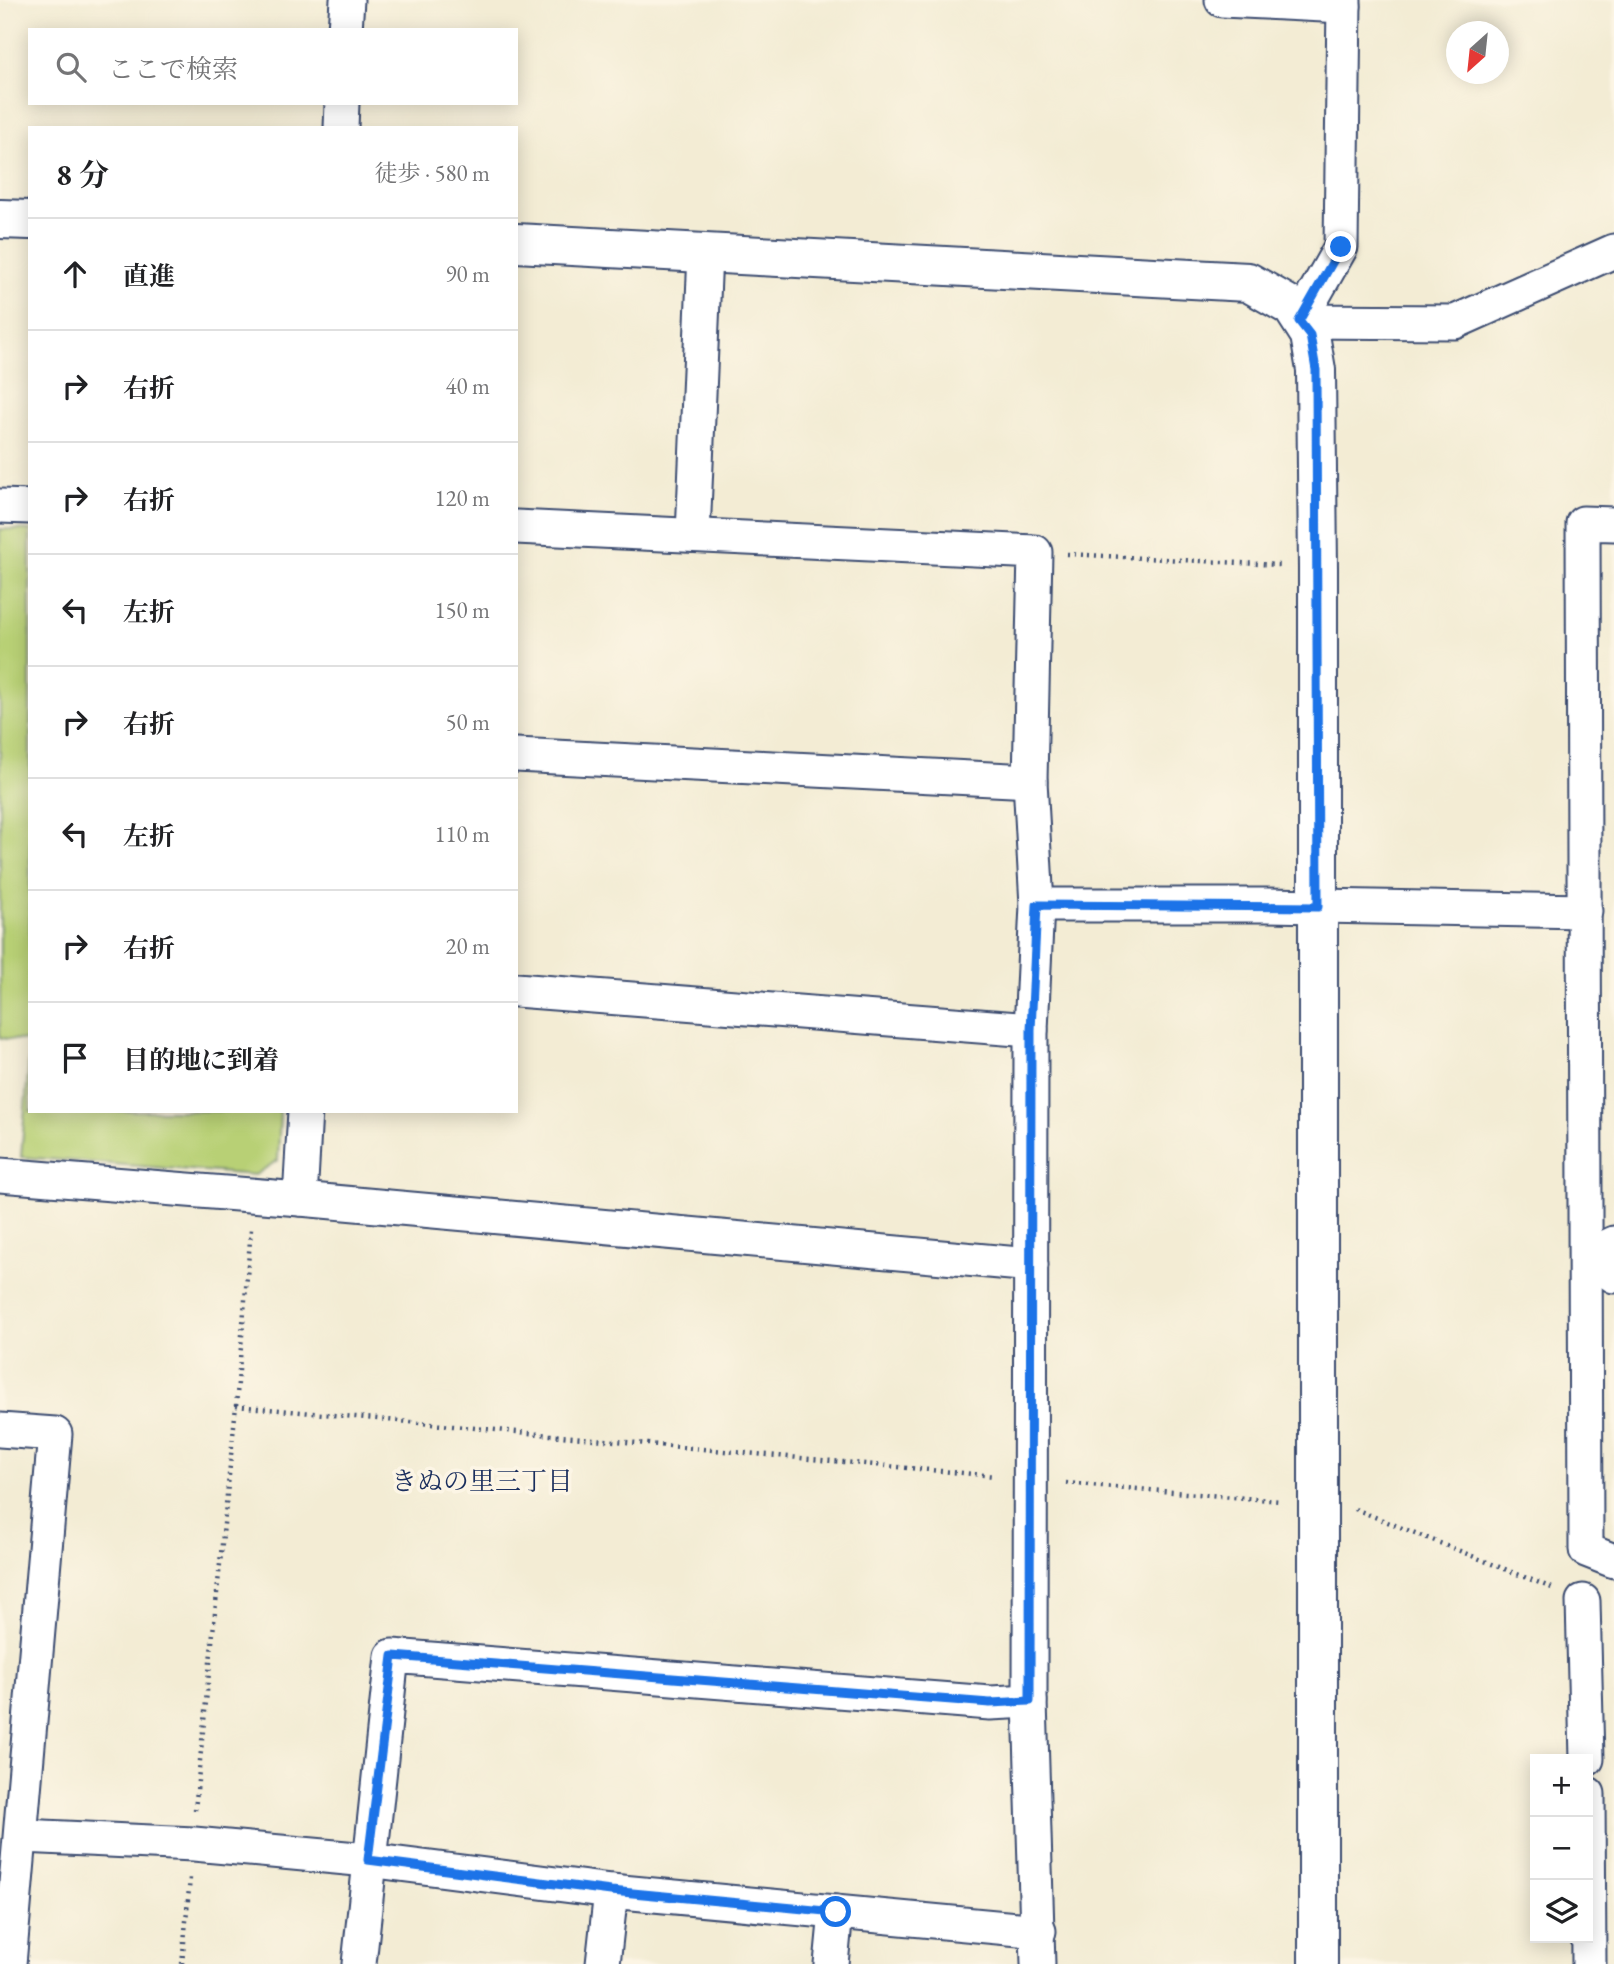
<!DOCTYPE html>
<html lang="ja">
<meta charset="utf-8">
<style>
:root{--surface:#fff;--page:#f6f6f6;--text:#202124;--muted:#757577;--line:#e0e0e0}
body{margin:0;font-family:"EB Garamond","Noto Serif JP",serif;background:var(--page);color:var(--text)}
.controls{position:absolute;right:21px;bottom:21px;display:grid;overflow:hidden;border-radius:0px;box-shadow:0 4px 18px #0003}
.controls button{width:63px;height:63px;display:grid;place-items:center;padding:0;border:0;border-bottom:2px solid var(--line);background:var(--surface);color:var(--text);font:35px sans-serif}
.compass{position:absolute;left:1446px;top:21px;width:63px;height:63px;border-radius:50%;background:var(--surface);box-shadow:0 4px 18px #0003;rotate:207deg}
.stop{position:absolute;width:21px;height:21px;margin:-16px;border:5px solid #1a73e8;border-radius:50%;background:#fff}
.stop.end{background:#1a73e8;border-color:#fff;box-shadow:0 2px 7px #0008}
.list{margin:0;padding:0;list-style:none}
h2{display:flex;justify-content:space-between;align-items:center;height:91px;margin:0;padding:0 28px;font-size:30px}
h2 small{font-size:23px;font-weight:400;color:var(--muted)}
.list li{display:grid;grid-template-columns:46px 1fr auto;gap:21px;align-items:center;box-sizing:border-box;height:112px;padding:0 28px;border-top:2px solid var(--line)}
.list b{display:block;font-size:26px;white-space:nowrap}
.list em{font-size:23px;font-style:normal;color:var(--muted)}
.icon{flex:none;width:38px;height:38px;fill:none;stroke:currentColor;stroke-width:2;stroke-linecap:round;stroke-linejoin:round}
.map{position:relative;flex:none;width:1614px;height:1964px;overflow:hidden}
.search{position:absolute;background:var(--surface);box-shadow:0 4px 18px #0003;left:28px;top:28px;width:490px;height:77px;display:flex;align-items:center;gap:18px;box-sizing:border-box;padding:0 24px;border-radius:0px;color:var(--muted);font-size:26px}
.panel{position:absolute;background:var(--surface);box-shadow:0 4px 18px #0003;left:28px;top:126px;width:490px;height:987px;border-radius:0px}
.map>svg:first-child{display:block}
</style>
<div class="map">
<svg width="1614" height="1964" viewBox="0 0 1614 1964">
<rect width="100%" height="100%" fill="#fcf5e5"/>
<filter id="ink" filterUnits="userSpaceOnUse"><feTurbulence type="fractalNoise" baseFrequency=".0143" numOctaves="2"/><feDisplacementMap in="SourceGraphic" scale="14" xChannelSelector="R" yChannelSelector="G"/><feConvolveMatrix kernelMatrix="1 2 1 2 8 2 1 2 1" color-interpolation-filters="sRGB"/></filter>
<filter id="wash" filterUnits="userSpaceOnUse"><feTurbulence type="fractalNoise" baseFrequency=".00686" numOctaves="4" result="noise"/><feDisplacementMap in="SourceGraphic" scale="28" xChannelSelector="R" yChannelSelector="G"/><feGaussianBlur stdDeviation="1.57" result="paint"/><feColorMatrix in="noise" values="0 0 0 0 0 0 0 0 0 0 0 0 0 0 0 0 0 1.4 0 .05"/><feComposite in="paint" operator="in"/></filter>
<g filter="url(#wash)">
<rect width="100%" height="100%" fill="#f3ecd4"/>
<!-- park -->
<g fill="#b8d075" stroke="#6a806a" stroke-width="2">
<path d="M 0,529 L 30,530 L 30,1041 L 0,1038 Z"/>
<path d="M 30,1046 L 30,1111 L 280,1111 L 278,1160 L 255,1175 L 21,1157 Z"/>
</g>
</g>
<g filter="url(#ink)">
<g fill="none" stroke-linecap="round" stroke-linejoin="round">
<defs>
<g id="minor">
<path d="M 1222,0 L 1344,6"/>
<path d="M 1344,0 L 1341,247 L 1299,321 L 1455,322 L 1614,251"/>
<path d="M 345,30 L 347,0"/>
<path d="M 341,128 L 342,103"/>
<path d="M 0,506 L 30,507"/>
<path d="M 1614,524 L 1583,523 L 1586,1550 L 1614,1561"/>
<path d="M 516,527 L 1035,552 L 1030,781 L 1037,905 L 1031,1030 L 1030,1701 L 1038,1964"/>
<path d="M 693,535 L 705,253"/>
<path d="M 516,755 L 1030,781"/>
<path d="M 1037,905 L 1267,905 L 1585,911"/>
<path d="M 516,990 L 1031,1030"/>
<path d="M 0,1175 L 300,1199 L 1031,1265"/>
<path d="M 300,1199 L 305,1111"/>
<path d="M 1614,1243 L 1587,1256 L 1614,1276"/>
<path d="M 0,1430 L 55,1434 L 9,1964"/>
<path d="M 1583,1601 L 1587,1759"/>
<path d="M 1588,1794 L 1589,1964"/>
<path d="M 22,1836 L 194,1844 L 368,1860 L 611,1891 L 1039,1931"/>
<path d="M 359,1964 L 392,1656 L 990,1703 L 1030,1701"/>
<path d="M 603,1964 L 611,1891"/>
<path d="M 831,1964 L 836,1912"/>
</g>
<g id="tertiary">
<path d="M 0,219 L 30,220"/>
<path d="M 516,243 L 1248,282 L 1292,307 L 1310,335 L 1316,370 L 1318,568 L 1318,1964"/>
</g>
</defs>
<!-- minor casing -->
<use href="#minor" stroke="#3b4b70" stroke-width="37"/>
<!-- tertiary casing -->
<use href="#tertiary" stroke="#3b4b70" stroke-width="42"/>
<!-- path -->
<g stroke="#3b4b70" stroke-width="4.5" stroke-dasharray="2 5" stroke-linecap="butt">
<path d="M 1067,554 L 1279,565"/>
<path d="M 236,1406 L 251,1229"/>
<path d="M 1066,1483 L 1281,1501"/>
<path d="M 1355,1509 L 1552,1588"/>
<path d="M 195,1810 L 236,1406 L 995,1476"/>
<path d="M 182,1964 L 190,1878"/>
</g>
<!-- minor -->
<use href="#minor" stroke="#fff" stroke-width="33"/>
<!-- tertiary -->
<use href="#tertiary" stroke="#fff" stroke-width="38"/>
</g>
</g>
<g fill="none" stroke-linecap="round" stroke-linejoin="round" filter="url(#ink)">
<!-- route -->
<path stroke="#1a73e8" stroke-width="9" d="M 836,1912 L 611,1891 L 368,1860 L 393,1656 L 990,1703 L 1030,1701 L 1031,1030 L 1037,905 L 1318,907 L 1316,370 L 1310,335 L 1299,321 L 1341,247"/>
</g>
<g text-anchor="middle" dominant-baseline="central" stroke-width="7" stroke-linejoin="round" paint-order="stroke">
<!-- neighbourhood labels -->
<g font-size="26" fill="#1b2f5e" stroke="#fcf5e5">
<text x="482" y="1481">きぬの里三丁目</text>
</g>
</g>
</svg>
<div class="controls">
<button>+</button>
<button>−</button>
<button><svg class="icon" aria-label="layers" viewBox="0 0 24 24"><path d="M12 4l9 5-9 5-9-5zM3 14l9 5 9-5"/></svg></button>
</div>
<svg class="compass" viewBox="-18 -18 36 36"><path d="M0-13l5 13h-10z" fill="#e53935"/><path d="M0 13l5-13h-10z" fill="#757577"/></svg>
<div class="stop" style="left:836px;top:1912px"></div>
<div class="stop end" style="left:1341px;top:247px"></div>
<div class="search"><svg class="icon" aria-label="search" viewBox="0 0 24 24"><circle cx="10" cy="10" r="6"/><path d="M15 15l6 6"/></svg>ここで検索</div>
<section class="panel">
<h2>8 分<small>徒歩 · 580 m</small></h2>
<ul class="list">
<li><svg class="icon" aria-label="ahead" viewBox="0 0 24 24"><path d="M12 20V5M6 11l6-6 6 6"/></svg><div><b>直進</b></div><em>90 m</em></li>
<li><svg class="icon" aria-label="right" viewBox="0 0 24 24"><path d="M7 20v-9h11M14 6l5 5-5 5"/></svg><div><b>右折</b></div><em>40 m</em></li>
<li><svg class="icon" aria-label="right" viewBox="0 0 24 24"><path d="M7 20v-9h11M14 6l5 5-5 5"/></svg><div><b>右折</b></div><em>120 m</em></li>
<li><svg class="icon" aria-label="left" viewBox="0 0 24 24"><path d="M17 20v-9H6M10 6l-5 5 5 5"/></svg><div><b>左折</b></div><em>150 m</em></li>
<li><svg class="icon" aria-label="right" viewBox="0 0 24 24"><path d="M7 20v-9h11M14 6l5 5-5 5"/></svg><div><b>右折</b></div><em>50 m</em></li>
<li><svg class="icon" aria-label="left" viewBox="0 0 24 24"><path d="M17 20v-9H6M10 6l-5 5 5 5"/></svg><div><b>左折</b></div><em>110 m</em></li>
<li><svg class="icon" aria-label="right" viewBox="0 0 24 24"><path d="M7 20v-9h11M14 6l5 5-5 5"/></svg><div><b>右折</b></div><em>20 m</em></li>
<li><svg class="icon" aria-label="arrive" viewBox="0 0 24 24"><path d="M6 21V4h12l-3 4 3 4H6"/></svg><div><b>目的地に到着</b></div></li>
</ul>
</section>
</div>
